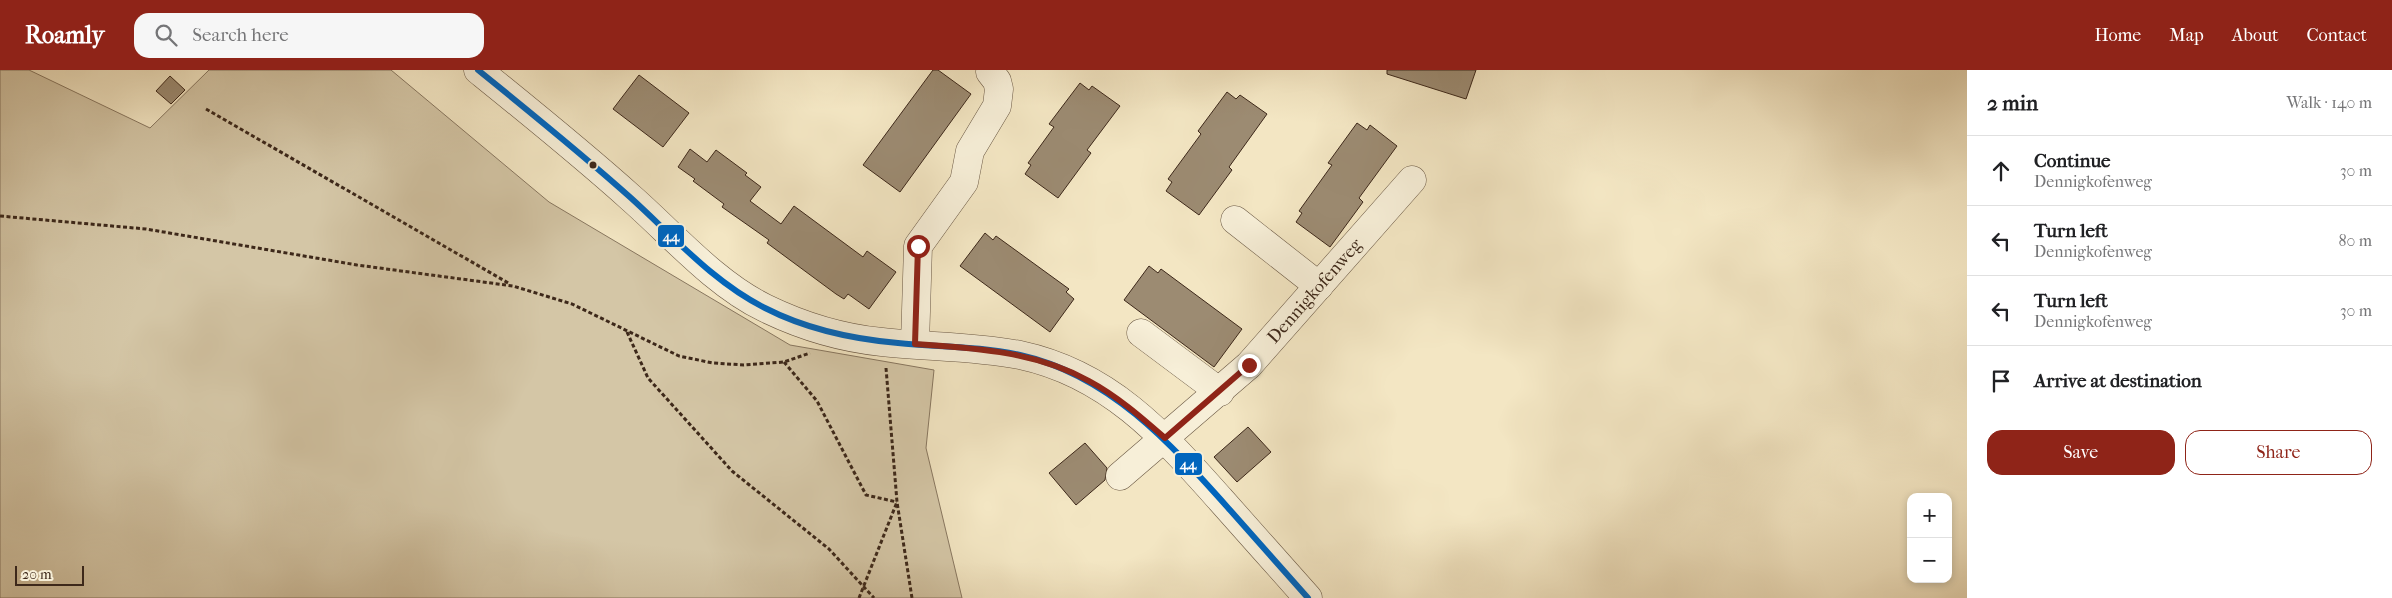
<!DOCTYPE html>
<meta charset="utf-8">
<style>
:root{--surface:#fff;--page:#f6f6f6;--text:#202124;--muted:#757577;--line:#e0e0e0;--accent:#8f2418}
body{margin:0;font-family:"IM FELL French Canon",serif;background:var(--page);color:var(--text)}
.controls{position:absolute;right:15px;bottom:15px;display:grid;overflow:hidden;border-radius:10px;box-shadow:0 2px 8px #0003}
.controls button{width:45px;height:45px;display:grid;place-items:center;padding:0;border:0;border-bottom:1px solid var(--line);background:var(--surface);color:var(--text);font:25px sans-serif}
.scale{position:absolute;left:15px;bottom:12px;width:69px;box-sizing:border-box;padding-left:5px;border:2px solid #3d281a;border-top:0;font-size:14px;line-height:18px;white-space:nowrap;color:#3d281a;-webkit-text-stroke:4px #f7efd8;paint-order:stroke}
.stop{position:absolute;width:15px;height:15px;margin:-11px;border:4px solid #8f2418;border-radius:50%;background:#fff}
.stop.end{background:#8f2418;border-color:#fff;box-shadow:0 1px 5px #0008}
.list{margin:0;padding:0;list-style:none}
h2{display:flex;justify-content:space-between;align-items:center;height:65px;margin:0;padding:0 20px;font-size:21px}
h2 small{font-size:16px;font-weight:400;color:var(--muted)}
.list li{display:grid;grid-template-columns:32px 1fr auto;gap:15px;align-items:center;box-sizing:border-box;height:70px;padding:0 20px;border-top:1px solid var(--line)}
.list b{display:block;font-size:19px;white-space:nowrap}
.list p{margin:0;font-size:16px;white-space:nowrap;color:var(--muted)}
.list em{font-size:16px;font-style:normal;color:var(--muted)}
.actions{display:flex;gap:10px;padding:15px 20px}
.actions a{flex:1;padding:11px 0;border:1px solid var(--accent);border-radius:15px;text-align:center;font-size:18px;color:var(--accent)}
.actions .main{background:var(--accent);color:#fff}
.icon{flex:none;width:28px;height:28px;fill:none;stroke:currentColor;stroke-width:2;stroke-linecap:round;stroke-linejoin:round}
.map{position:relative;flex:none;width:1967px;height:528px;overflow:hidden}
header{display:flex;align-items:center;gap:30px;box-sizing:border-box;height:70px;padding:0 25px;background:var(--accent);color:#fff}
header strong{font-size:24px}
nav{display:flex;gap:28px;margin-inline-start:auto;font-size:18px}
.search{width:350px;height:45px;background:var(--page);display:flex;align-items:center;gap:12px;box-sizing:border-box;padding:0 18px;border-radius:15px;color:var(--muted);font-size:19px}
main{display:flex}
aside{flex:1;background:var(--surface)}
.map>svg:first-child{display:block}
</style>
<header>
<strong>Roamly</strong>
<div class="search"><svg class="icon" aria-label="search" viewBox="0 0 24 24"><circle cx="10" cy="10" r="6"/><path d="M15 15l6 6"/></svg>Search here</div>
<nav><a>Home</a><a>Map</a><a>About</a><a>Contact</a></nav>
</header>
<main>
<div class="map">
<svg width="1967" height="528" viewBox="0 0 1967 528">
<rect width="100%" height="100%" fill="#f3e6c3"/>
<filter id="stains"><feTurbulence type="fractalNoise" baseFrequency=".004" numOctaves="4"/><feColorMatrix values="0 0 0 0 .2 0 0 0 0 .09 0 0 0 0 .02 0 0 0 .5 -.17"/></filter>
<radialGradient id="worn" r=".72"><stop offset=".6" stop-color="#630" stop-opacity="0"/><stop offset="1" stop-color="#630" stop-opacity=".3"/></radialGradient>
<!-- green -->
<path fill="#d4c6a6" stroke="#887760" d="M 0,0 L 29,0 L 150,58 L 209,0 L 391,0 L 549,132 L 790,275 L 934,300 L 926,378 L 962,528 L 0,528 Z"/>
<!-- building -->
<g fill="#9c8b72" stroke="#3d281a">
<path d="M 933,0 L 938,0 L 971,24 L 900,122 L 863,95 Z"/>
<path d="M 1387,0 L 1476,0 L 1466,29 L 1387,4 Z"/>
<path d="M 639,5 L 689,43 L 663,77 L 613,39 Z"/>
<path d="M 170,6 L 185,20 L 171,34 L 156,21 Z"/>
<path d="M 1080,13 L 1089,20 L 1092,16 L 1120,36 L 1087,80 L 1091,83 L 1058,128 L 1025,104 L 1031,95 L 1028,93 L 1054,57 L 1049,54 Z"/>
<path d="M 1227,22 L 1236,29 L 1240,25 L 1267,44 L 1229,97 L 1232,100 L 1199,145 L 1166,121 L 1172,112 L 1168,109 L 1201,64 L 1198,61 Z"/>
<path d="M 1357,53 L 1367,60 L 1370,55 L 1397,76 L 1359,128 L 1363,132 L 1330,177 L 1296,152 L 1302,143 L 1299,141 L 1332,95 L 1328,93 Z"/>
<path d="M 690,79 L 707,92 L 716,80 L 747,103 L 745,105 L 761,117 L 750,131 L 781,154 L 794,136 L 863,187 L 867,181 L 896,202 L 869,239 L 848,224 L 844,229 L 836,224 L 767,173 L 769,170 L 722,137 L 724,134 L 693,111 L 695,109 L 678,97 Z"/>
<path d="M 985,163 L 993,170 L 996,166 L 1069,219 L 1066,222 L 1074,229 L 1050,262 L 960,196 Z"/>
<path d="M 1149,196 L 1158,203 L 1161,199 L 1242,259 L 1214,297 L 1124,230 Z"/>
<path d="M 1248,357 L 1271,382 L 1237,412 L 1214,387 Z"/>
<path d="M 1085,373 L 1107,398 L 1105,410 L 1076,435 L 1049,403 Z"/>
</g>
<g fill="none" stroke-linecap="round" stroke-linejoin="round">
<defs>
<g id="minor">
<path d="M 478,0 C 530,42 581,83 631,128 C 672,164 715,214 765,238 C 802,256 842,268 882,272 C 928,277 974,276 1020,285 C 1109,304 1162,364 1220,429 C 1249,462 1279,495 1308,528"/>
<path d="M 1235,150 L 1319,216"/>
<path d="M 1141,263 L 1220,322"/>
<path d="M 915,274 L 918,176 L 964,112 L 970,81 L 997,36 L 999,19 L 997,11 L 990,2"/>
<path id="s1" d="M 1120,406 L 1249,295 L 1412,110"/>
</g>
</defs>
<!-- minor casing -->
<use href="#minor" stroke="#6a5844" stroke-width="29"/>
<!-- path -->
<g stroke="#3d281a" stroke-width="3" stroke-dasharray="4 2.5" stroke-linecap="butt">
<path d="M 206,39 L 510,214"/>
<path d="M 0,146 L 146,159 L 357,195 L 513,216 L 572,234 L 679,286 L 713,293 L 744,295 L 784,292 L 810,283"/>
<path d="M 627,262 L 648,308 L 732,401 L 829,479 L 874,528"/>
<path d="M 784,292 L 817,331 L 866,425 L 897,432"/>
<path d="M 886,298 L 897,432 L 912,528"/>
<path d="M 859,528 L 897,432"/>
</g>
<!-- minor -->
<use href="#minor" stroke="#f7efd8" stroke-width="28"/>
<defs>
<path id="bus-1" d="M 478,0 C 530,42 582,84 631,128 C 674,167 713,212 765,238 C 806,259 852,269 898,273 C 938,277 980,276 1020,285 C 1110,305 1171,374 1230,440 C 1256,469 1282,499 1308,528"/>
</defs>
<!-- bus-1 casing -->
<use href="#bus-1" stroke="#f7efd8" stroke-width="10"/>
<!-- bus-1 -->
<use href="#bus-1" stroke="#0065bd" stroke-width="6"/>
</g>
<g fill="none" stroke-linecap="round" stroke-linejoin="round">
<!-- route -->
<path stroke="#8f2418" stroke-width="6" d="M 918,176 L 915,274 C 974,278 1035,281 1089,311 C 1117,326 1141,347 1165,368 L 1249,295"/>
</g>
<!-- markers -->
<circle fill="#3d281a" stroke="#f7efd8" stroke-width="2" cx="593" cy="95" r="4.5"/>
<g text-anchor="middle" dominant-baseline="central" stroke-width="4" stroke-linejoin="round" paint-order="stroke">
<!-- street labels -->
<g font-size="18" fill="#3d281a" stroke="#f7efd8">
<text stroke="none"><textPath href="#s1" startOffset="269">Dennigkofenweg</textPath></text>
</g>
</g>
<g stroke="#f7efd8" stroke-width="2">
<rect x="657" y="154" width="28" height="24" rx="5" fill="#0065bd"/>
<rect x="1174" y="382" width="29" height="24" rx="5" fill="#0065bd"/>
</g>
<g font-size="14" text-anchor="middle" font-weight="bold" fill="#fff">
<text x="671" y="171">44</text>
<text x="1188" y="399">44</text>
</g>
<rect width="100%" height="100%" filter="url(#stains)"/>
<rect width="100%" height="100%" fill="url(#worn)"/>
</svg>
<div class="controls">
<button>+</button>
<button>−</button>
</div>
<div class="scale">20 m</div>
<div class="stop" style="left:918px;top:176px"></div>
<div class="stop end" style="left:1249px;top:295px"></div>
</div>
<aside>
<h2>2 min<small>Walk · 140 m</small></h2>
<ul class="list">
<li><svg class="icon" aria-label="ahead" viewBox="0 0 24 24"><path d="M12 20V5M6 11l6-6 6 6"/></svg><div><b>Continue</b><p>Dennigkofenweg</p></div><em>30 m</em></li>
<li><svg class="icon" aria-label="left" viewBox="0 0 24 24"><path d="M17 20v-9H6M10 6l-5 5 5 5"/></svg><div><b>Turn left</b><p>Dennigkofenweg</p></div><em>80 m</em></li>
<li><svg class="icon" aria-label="left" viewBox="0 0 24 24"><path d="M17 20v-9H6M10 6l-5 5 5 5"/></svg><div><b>Turn left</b><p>Dennigkofenweg</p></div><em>30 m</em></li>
<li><svg class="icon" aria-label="arrive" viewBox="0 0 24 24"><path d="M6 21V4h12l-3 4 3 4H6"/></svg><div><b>Arrive at destination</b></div></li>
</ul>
<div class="actions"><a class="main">Save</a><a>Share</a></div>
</aside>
</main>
